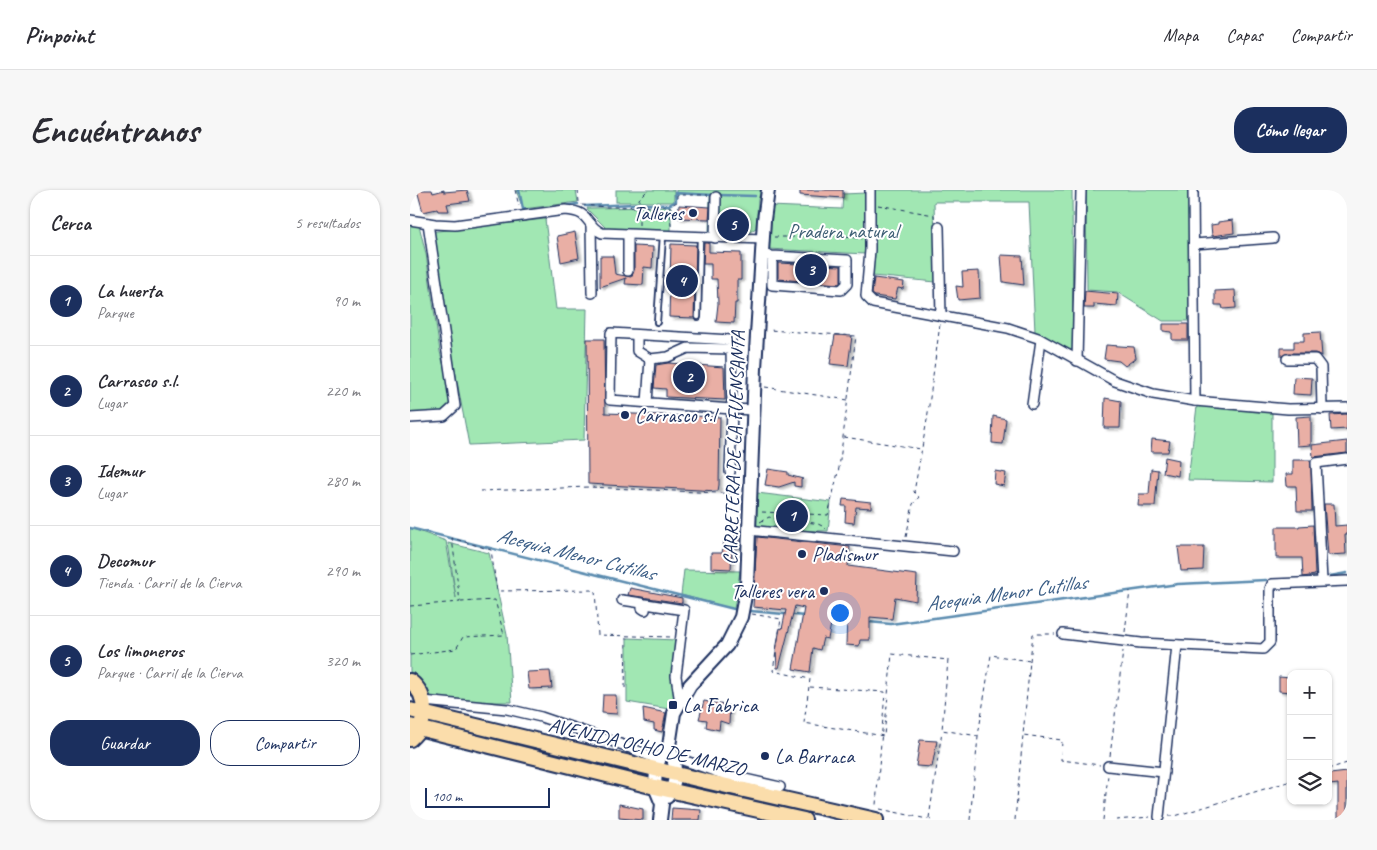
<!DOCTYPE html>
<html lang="es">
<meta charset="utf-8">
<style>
:root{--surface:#fff;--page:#f7f7f7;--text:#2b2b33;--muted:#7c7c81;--line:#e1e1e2;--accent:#1b2f5e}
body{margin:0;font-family:Caveat,sans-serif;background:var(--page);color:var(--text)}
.controls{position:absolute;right:15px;bottom:15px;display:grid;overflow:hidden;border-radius:10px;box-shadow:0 1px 4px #0004}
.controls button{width:45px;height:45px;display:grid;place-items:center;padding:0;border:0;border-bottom:1px solid var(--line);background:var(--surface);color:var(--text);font:25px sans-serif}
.scale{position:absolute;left:15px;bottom:12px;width:125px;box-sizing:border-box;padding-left:5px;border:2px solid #1b2f5e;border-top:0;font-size:14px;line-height:18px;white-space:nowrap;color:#1b2f5e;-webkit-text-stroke:4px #fff;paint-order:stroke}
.you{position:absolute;left:429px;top:422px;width:18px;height:18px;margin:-12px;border:4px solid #fff;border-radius:50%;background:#1a73e8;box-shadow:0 0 0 8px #1a73e833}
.badge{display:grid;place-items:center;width:32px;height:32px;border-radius:50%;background:var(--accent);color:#fff;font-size:16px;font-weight:700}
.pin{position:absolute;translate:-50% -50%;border:2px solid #fff;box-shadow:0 1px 5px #0006}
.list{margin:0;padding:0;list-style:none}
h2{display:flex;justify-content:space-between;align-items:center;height:65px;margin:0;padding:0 20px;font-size:21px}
h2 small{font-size:16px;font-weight:400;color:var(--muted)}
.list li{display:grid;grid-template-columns:32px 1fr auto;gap:15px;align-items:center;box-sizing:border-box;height:90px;padding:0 20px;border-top:1px solid var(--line)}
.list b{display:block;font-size:19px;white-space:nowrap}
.list p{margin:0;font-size:16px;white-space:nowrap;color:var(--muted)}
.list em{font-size:16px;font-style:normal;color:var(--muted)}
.actions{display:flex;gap:10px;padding:15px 20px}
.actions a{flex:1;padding:11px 0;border:1px solid var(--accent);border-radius:20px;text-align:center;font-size:18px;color:var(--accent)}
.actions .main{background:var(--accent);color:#fff}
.icon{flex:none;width:28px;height:28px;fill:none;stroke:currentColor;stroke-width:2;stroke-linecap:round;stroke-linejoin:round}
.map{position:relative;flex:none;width:937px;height:630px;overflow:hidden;border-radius:20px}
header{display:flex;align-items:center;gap:30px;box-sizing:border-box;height:70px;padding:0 25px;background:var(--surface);border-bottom:1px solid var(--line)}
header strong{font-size:24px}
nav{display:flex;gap:28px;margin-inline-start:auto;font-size:18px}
.intro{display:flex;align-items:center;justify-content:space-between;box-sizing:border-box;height:120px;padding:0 30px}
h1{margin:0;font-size:35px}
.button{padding:12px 22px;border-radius:20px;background:var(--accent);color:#fff;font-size:18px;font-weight:700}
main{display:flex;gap:30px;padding:0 30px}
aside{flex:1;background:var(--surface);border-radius:20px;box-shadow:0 1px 4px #0004}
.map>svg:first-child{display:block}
</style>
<header>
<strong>Pinpoint</strong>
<nav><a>Mapa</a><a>Capas</a><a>Compartir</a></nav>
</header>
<div class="intro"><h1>Encuéntranos</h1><a class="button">Cómo llegar</a></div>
<main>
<aside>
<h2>Cerca<small>5 resultados</small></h2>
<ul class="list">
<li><span class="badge">1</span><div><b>La huerta</b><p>Parque</p></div><em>90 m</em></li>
<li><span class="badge">2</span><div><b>Carrasco s.l.</b><p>Lugar</p></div><em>220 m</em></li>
<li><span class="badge">3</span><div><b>Idemur</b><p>Lugar</p></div><em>280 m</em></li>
<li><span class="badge">4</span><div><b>Decomur</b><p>Tienda · Carril de la Cierva</p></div><em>290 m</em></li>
<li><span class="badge">5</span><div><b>Los limoneros</b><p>Parque · Carril de la Cierva</p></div><em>320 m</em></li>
</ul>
<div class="actions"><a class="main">Guardar</a><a>Compartir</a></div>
</aside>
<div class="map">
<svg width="937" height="630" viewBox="0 0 937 630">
<defs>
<filter id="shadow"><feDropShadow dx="3" dy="2" stdDeviation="1" flood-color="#0004"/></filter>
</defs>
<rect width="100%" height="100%" fill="#fff"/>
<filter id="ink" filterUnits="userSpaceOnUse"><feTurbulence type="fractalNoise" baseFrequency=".02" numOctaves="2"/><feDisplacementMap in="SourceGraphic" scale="10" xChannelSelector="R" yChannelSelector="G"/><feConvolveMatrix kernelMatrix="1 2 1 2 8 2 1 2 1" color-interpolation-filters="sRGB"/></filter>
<g filter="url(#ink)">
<!-- green -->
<g fill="#a1e7b3" stroke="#5e8b88">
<path d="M 106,0 L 166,0 L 168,12 L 113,19 Z"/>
<rect x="206" y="0" width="58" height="12"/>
<path d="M 266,0 L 351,0 L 348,10 L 346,38 L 338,43 L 299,42 L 300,5 L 266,4 Z"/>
<path d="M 465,0 L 662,0 L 663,161 L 625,142 L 619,12 L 524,12 L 526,92 L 463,86 Z"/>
<path d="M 676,0 L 780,0 L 781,131 L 753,131 L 707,102 L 677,100 Z"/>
<path d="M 456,3 L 455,64 L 358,59 L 360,16 L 432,19 L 433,4 Z"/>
<path d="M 261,17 L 261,41 L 198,40 L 178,20 L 177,18 Z"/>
<path d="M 135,29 L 146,119 L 177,119 L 174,250 L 59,255 L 19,42 Z"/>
<path d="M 8,31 L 16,64 L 30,162 L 45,216 L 29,226 L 0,226 L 0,32 Z"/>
<path d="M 787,216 L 862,220 L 862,292 L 778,290 Z"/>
<path d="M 347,303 L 421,312 L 418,341 L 343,340 Z"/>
<path d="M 0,338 L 36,351 L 46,408 L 38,353 L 79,363 L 97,445 L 102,512 L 22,512 L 4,483 L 0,482 Z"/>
<path d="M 274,380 L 330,381 L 324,419 L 271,405 Z"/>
<path d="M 217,448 L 267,450 L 265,507 L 259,519 L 217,512 Z"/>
</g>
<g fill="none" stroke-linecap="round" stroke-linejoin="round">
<!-- stream -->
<g stroke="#5a8baf" stroke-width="2.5">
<path d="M 109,0 L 113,19 L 120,20 L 168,14"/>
<path d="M 308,5 L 345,6"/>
<path d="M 231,14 L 259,15 L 266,11 L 265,3 L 304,5"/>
<path d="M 175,16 L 226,14"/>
<path d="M 0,338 L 324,419"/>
<path d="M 920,386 L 937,383"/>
<path d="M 340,421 L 395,426"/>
<path d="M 421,429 L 440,430"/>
<path d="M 458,432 L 481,434 L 768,394 L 856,390"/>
</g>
</g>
<!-- building -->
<g fill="#e9afa5" stroke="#1b2f5e" filter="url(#shadow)">
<path d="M 7,0 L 22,0 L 23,3 L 34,0 L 34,2 L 57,0 L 60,11 L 37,14 L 39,21 L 28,21 L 27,19 L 13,22 Z"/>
<path d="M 390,0 L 433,0 L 433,8 L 390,5 Z"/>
<path d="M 269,15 L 300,17 L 299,29 L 268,28 Z"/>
<path d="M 823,30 L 824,43 L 802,46 L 801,35 L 808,34 L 808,32 Z"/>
<path d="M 165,42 L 169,68 L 151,72 L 147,46 Z"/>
<path d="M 294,53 L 299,53 L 299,62 L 331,63 L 331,90 L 327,90 L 327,113 L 325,113 L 324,133 L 306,132 L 308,114 L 307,89 L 301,89 L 301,74 L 293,74 Z"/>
<path d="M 261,54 L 286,55 L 284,128 L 259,127 Z"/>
<path d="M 224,56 L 243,57 L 242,78 L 234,77 L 233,95 L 215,94 L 216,88 L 190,97 L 190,66 L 203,66 L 205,84 L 221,87 L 224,81 Z"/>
<path d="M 591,65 L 612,66 L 614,95 L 593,92 Z"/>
<path d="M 368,73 L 431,76 L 431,91 L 429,94 L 368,89 Z"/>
<path d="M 569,81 L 570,108 L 548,110 L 546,96 L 553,97 L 552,82 Z"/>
<path d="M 464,88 L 494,92 L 493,99 L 488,98 L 485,109 L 465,106 L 462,104 Z"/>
<path d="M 825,100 L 826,118 L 813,119 L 812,115 L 805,115 L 805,101 Z"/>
<path d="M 675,101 L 708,104 L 707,116 L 684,114 L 684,118 L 674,118 Z"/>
<path d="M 753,134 L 778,134 L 778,150 L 762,150 L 762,142 L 753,141 Z"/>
<path d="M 910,142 L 912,166 L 905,163 L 877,163 L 871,167 L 871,158 L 884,158 L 884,151 L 894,151 L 894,143 Z"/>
<path d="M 425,145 L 442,146 L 438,176 L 420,174 Z"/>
<path d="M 177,149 L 194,149 L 195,223 L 310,227 L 309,295 L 308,301 L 178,294 Z"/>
<path d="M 696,155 L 724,157 L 726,168 L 715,176 L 709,171 L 694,169 Z"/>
<path d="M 258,173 L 314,177 L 315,210 L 256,207 L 256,199 L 244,198 L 246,175 Z"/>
<path d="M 884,187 L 902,188 L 901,205 L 883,204 Z"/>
<path d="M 695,208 L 711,211 L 710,238 L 694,238 Z"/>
<path d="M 937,224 L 937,239 L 921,240 L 920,225 Z"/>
<path d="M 583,226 L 596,229 L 593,254 L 582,253 Z"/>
<path d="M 901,226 L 901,255 L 887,256 L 886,227 Z"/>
<path d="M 742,249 L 760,251 L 758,262 L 741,262 Z"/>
<path d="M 937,251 L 937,263 L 903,267 L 902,255 Z"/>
<path d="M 755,267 L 769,270 L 768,286 L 753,283 Z"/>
<path d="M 883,270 L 901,270 L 902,321 L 887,321 L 886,296 L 877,296 L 876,284 L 883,284 Z"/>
<path d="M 358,279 L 378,282 L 378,285 L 393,289 L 391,290 L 391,297 L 384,296 L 384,292 L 369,297 L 355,295 Z"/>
<path d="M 741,279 L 748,280 L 745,316 L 728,316 L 729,304 L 739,304 Z"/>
<path d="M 585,281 L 596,283 L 594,296 L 584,294 Z"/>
<path d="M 433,309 L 461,312 L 461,318 L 446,317 L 444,333 L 435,332 L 436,316 L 432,316 Z"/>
<path d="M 914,314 L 924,314 L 925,336 L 937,335 L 937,345 L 935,345 L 936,364 L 918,365 Z"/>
<path d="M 903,335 L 905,385 L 893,387 L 892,368 L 866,368 L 866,337 L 889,337 L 889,336 Z"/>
<path d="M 315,346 L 329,347 L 329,358 L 322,358 L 321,379 L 301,378 L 301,363 L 312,363 Z"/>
<path d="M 347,347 L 440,357 L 438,376 L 507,385 L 506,411 L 485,407 L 482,429 L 460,427 L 460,450 L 450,450 L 449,456 L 436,455 L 437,425 L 423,424 L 418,449 L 413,448 L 410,460 L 403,458 L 400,482 L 383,479 L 394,418 L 385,416 L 369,478 L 367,478 L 366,460 L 370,438 L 372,439 L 376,420 L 343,417 Z"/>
<path d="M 768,357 L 794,357 L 793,380 L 771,381 Z"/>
<path d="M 220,398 L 272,408 L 272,413 L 218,405 Z"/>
<path d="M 140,481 L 142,498 L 119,499 L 117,482 Z"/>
<path d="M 869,487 L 881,488 L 881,502 L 869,501 Z"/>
<path d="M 193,505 L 206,505 L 207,524 L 192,523 Z"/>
<path d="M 294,511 L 320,516 L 319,534 L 310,531 L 309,540 L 296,537 L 297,530 L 289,529 Z"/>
<path d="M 233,518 L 256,523 L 252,542 L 244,540 L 244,534 L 234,532 Z"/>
<path d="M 510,550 L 527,551 L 522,577 L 506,576 Z"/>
<path d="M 937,582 L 937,630 L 928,630 L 928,594 L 920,595 L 920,584 Z"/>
<path d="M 209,614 L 233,619 L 233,630 L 209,628 Z"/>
<path d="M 262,618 L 291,620 L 290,630 L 261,630 Z"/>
</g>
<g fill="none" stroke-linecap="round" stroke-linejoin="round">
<defs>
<g id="lane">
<path d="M 288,127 L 290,48"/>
<path d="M 247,132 L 253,46"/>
</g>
<g id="street">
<path d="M 460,0 L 460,60 L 456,106 L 463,113 L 598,138 L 628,148 L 705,191 L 743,204 L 785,211 L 878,219 L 937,218"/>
<path d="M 783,0 L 785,211"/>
<path d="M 0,30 L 25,34 L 45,35 L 155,20 C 183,22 173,34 192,43 L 353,49"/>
<path d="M 181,34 L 182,103"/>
<path d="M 529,37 L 531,126"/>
<path d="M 305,48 L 306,7"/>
<path d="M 784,54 L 863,48"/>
<path d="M 353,65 L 362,66 L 437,70 L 437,94 L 431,100 L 362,95 L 362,66"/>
<path d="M 218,81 L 218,45"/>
<path d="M 227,145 L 227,161 L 240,169"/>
<path d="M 877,169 L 905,169 L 911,177 L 912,219"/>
<path d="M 667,171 L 671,0"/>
<path d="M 622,214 L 631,150"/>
<path d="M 322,219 L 344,220"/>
<path d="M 0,228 L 34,226 L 45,216 L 18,33"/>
<path d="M 320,282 L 322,219 L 237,213 L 240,169 L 258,167 L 278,158 L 321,159 L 322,219 L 214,211 L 200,210 L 201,143 L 321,150 L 321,159"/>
<path d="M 339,340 L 543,361"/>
<path d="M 912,391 L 906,273 L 937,269"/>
<path d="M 212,410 L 232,413 L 232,418 L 235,420 L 236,414 L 274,420 L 266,486 L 270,513"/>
<path d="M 653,444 L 731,453 L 853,459 L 860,452 L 860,399 L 862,394 L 937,391"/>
<path d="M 13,511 L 97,519 L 131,527 L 213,555 L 250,570"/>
<path d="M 264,567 L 313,584 L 370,597"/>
<path d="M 698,576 L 754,582"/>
<path d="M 749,627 L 767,455"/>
</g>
<g id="secondary">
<path d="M 257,607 C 269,592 266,573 259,556"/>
<path d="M 250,630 L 252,614 L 245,597 L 246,579 L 250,568 L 259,556 L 264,523 L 280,495 L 317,455 L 331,427 L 337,395 L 345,178 L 354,30 L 358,0"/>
</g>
<g id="primary">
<path d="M 0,491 C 19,506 18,534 0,549"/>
<path d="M 0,520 L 295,591 L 466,630"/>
<path d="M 0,536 L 245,597 L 394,630"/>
</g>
</defs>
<!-- lane casing -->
<use href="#lane" stroke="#1b2f5e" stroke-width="8"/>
<!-- street casing -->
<use href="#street" stroke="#1b2f5e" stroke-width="12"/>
<!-- secondary casing -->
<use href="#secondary" stroke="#1b2f5e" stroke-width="16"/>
<!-- primary casing -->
<use href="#primary" stroke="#1b2f5e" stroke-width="18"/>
<!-- path -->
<g stroke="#1b2f5e" stroke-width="1" stroke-dasharray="4 4" stroke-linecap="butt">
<path d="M 105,0 L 109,16"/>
<path d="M 168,0 L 169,12 L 172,15 L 197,17 L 260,16"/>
<path d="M 468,15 L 524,25 L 524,31"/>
<path d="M 229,35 L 229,9 L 238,0"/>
<path d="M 261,36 L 260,16 L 267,12 L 267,5 L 298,5"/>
<path d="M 364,47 L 421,47 L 430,45 L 452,49"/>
<path d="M 355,197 L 438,210"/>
<path d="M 434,247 L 511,259"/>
<path d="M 70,301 L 179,297 L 330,304"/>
<path d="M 352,322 L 418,325 L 429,278 L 446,146 L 359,140"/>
<path d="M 350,332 L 359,327 L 366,329 L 375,335"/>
<path d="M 385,336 C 394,331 408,331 416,339"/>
<path d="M 496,347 L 503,314 L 509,307 L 504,302 L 517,230 L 530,134"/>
<path d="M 0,416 L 50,412 L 42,348 L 81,360 L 87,401 L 185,400 L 188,445 L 261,447"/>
<path d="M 342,424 L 371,429 L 363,481 L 400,489 L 394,533 L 474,546 L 482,464 L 538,470 L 532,540 L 568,546 L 581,465 L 620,471 L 613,545 L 652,550 L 651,570 L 690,575"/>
<path d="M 715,442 L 720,401"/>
<path d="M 0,465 L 46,459 L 53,447 L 94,445 L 85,410 L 51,412"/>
<path d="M 620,471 L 623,444 L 645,444"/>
<path d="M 400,497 L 475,502 L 466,615"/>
<path d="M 215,498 L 216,447"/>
<path d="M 700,566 L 713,461"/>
<path d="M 918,579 L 937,573"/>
<path d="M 470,619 L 522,630"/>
<path d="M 759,626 L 765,626 L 881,591"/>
<path d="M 519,628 L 532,541"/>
<path d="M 560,630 L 568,547"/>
<path d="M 605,630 L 613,545"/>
<path d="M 693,630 L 698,585"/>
<path d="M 706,630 L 740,627"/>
</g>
<!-- lane -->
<use href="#lane" stroke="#fff" stroke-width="4.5"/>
<!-- street -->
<use href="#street" stroke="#fff" stroke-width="9"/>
<!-- secondary -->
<use href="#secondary" stroke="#fff" stroke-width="12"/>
<!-- primary -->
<use href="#primary" stroke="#fbddab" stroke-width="14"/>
</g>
</g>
<!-- markers -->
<g fill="#1b2f5e" stroke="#fff" stroke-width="2">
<circle cx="283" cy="23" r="5"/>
<circle cx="215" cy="225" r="5"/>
<circle cx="392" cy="364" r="5"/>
<circle cx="414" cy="401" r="5"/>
<rect x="258" y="510" width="10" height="10" rx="2.5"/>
<circle cx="355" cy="566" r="5"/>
</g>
<g text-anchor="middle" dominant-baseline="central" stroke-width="4" stroke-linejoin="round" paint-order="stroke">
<!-- poi labels -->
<g font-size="20" fill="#1b2f5e" stroke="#fff" text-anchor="start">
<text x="273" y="23" text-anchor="end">Talleres</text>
<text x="225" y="225">Carrasco s.l</text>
<text x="402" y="364">Pladismur</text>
<text x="404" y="401" text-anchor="end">Talleres vera</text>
<text x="273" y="515">La Fabrica</text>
<text x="365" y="566">La Barraca</text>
</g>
<!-- park labels -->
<g font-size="20" fill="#3c5d73" stroke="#fff">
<text x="433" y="41">Pradera natural</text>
</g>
<!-- street labels -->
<g font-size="20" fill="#1b2f5e" stroke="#fff">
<text transform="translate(324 258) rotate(-88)">CARRETERA DE LA FUENSANTA</text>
<text transform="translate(237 557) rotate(13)">AVENIDA OCHO DE MARZO</text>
</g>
<!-- water labels -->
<g font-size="21" font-style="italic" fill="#3a5d86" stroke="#fff">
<text transform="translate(166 364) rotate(14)">Acequia Menor Cutillas</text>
<text transform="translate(596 403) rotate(-8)">Acequia Menor Cutillas</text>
</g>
</g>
</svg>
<div class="controls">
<button>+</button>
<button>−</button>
<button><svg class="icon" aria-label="layers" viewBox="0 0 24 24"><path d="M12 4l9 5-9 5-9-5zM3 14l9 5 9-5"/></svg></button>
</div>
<div class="scale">100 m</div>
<div class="you"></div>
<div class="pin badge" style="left:382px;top:326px">1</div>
<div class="pin badge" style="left:279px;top:187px">2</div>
<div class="pin badge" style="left:401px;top:80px">3</div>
<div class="pin badge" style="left:272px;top:91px">4</div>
<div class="pin badge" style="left:323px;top:35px">5</div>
</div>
</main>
